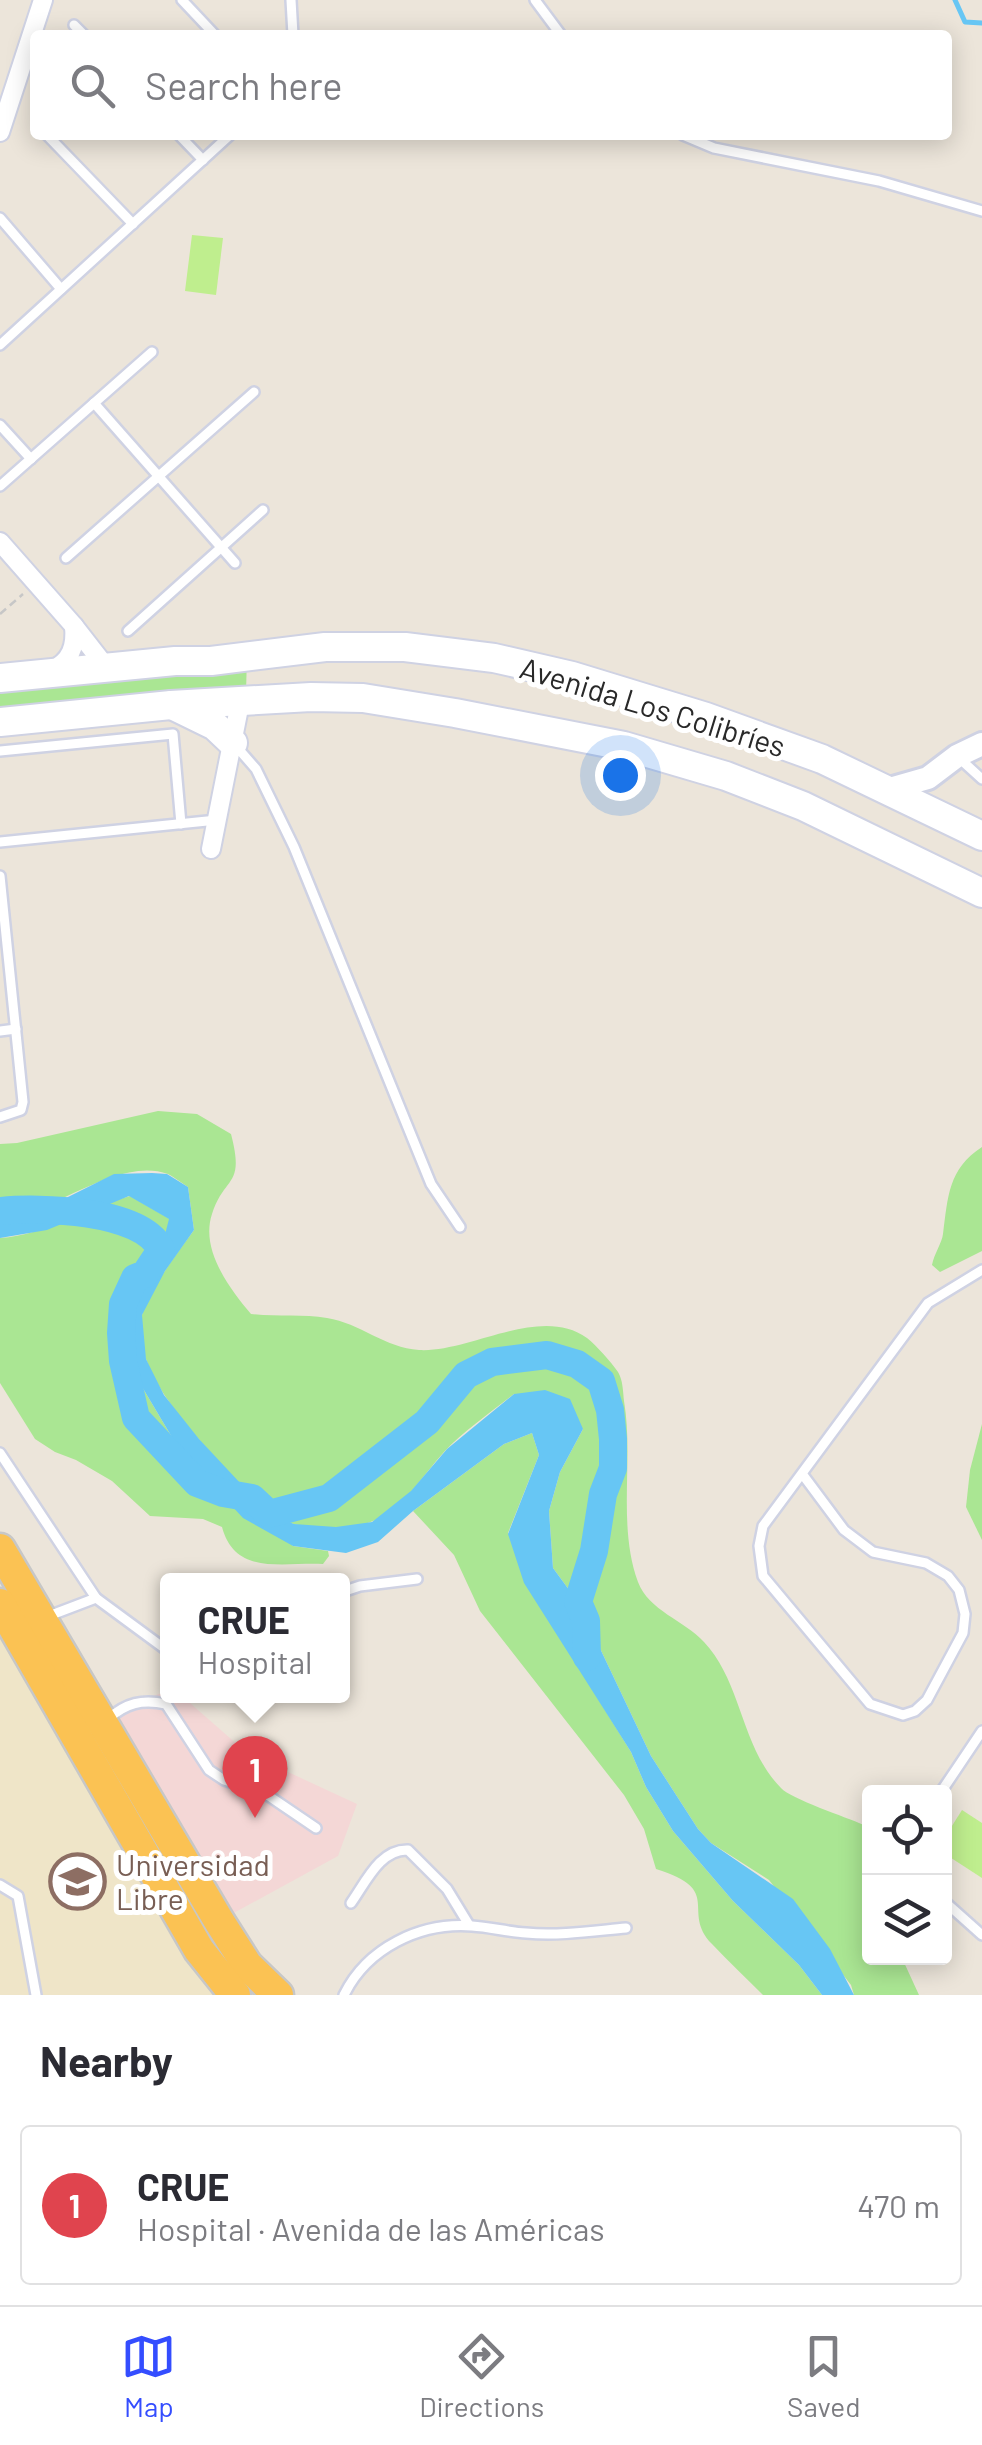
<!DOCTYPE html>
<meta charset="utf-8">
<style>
:root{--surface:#fff;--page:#f7f7f7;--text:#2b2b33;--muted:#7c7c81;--line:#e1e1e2;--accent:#344dff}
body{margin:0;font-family:Barlow,sans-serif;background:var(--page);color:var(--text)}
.controls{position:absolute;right:30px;bottom:30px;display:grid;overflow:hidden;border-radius:10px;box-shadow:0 5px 25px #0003}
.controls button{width:90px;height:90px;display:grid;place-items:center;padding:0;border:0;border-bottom:2px solid var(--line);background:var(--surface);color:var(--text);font:50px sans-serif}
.you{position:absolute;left:620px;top:775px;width:35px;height:35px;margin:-25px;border:8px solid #fff;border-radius:50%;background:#1a73e8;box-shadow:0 0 0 15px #1a73e833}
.badge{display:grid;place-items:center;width:65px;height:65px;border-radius:50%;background:var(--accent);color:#fff;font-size:32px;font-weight:700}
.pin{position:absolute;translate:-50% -82px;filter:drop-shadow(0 2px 5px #0008)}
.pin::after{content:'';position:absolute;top:52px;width:35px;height:30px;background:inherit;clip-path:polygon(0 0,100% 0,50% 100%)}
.popup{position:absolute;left:160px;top:1573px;width:190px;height:130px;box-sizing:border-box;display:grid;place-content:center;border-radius:10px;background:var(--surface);filter:drop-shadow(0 2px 8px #0005);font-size:32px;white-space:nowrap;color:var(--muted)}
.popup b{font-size:38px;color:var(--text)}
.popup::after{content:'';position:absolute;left:50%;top:100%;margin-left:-20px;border:20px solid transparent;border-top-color:var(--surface)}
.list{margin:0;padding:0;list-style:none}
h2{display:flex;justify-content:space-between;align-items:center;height:130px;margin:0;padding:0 40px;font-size:42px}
h2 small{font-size:32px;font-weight:400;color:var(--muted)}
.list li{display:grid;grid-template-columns:65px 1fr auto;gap:30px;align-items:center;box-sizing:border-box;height:160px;margin:0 20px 20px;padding:0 20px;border:2px solid var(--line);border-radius:10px}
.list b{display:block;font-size:38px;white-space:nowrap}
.list p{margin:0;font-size:32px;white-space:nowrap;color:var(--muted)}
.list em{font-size:32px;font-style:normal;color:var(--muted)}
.icon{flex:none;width:55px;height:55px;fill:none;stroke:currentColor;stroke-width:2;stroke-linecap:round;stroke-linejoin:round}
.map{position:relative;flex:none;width:982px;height:1995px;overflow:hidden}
.search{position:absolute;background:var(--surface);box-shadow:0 5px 25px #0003;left:30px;right:30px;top:30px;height:110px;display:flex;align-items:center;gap:25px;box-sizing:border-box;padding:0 35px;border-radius:10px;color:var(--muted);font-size:38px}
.sheet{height:310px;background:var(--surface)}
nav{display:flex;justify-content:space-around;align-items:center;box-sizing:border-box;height:140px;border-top:2px solid var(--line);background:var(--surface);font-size:28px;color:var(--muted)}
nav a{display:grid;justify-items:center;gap:5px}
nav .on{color:var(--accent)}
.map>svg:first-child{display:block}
</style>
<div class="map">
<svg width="982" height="1995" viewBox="0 0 982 1995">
<rect width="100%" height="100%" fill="#ece5da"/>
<!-- education -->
<path fill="#efe5c8" d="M 0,1620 L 222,1995 L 0,1995 Z"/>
<!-- medical -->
<path fill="#f4d7d6" d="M 167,1691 L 168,1696 L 182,1696 L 247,1753 L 357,1804 L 338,1856 L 219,1921 L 102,1725 L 145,1699 Z"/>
<!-- green -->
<g fill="#aae693">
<path d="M 247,654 L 246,694 L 0,722 L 0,678 Z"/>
<path d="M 158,1111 L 197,1114 L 231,1134 C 245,1188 225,1174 212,1214 C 200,1250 230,1289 251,1314 C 276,1317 303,1314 327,1318 C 360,1323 385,1348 419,1350 C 470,1353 540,1304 587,1338 C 597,1346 611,1362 618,1372 C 623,1380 623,1392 624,1401 C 634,1459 617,1525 638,1582 C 649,1611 684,1620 704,1642 C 742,1682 741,1748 781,1788 C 791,1799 846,1817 864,1825 L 869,1832 L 870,1958 L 902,1958 L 919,1995 L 854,1995 L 851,1985 L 769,1880 L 711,1843 L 698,1829 L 651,1756 L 578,1602 L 553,1568 L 549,1511 L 560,1472 L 583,1429 L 514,1394 C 491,1412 464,1431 444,1452 C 423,1475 403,1509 373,1521 C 345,1533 295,1530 269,1514 C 253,1503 240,1484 227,1470 C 194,1434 129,1368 142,1315 C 148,1291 179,1251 194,1230 L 188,1187 C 182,1183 174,1177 168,1174 C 117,1156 54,1214 0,1219 L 0,1144 L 17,1143 Z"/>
<path d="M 982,1147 L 982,1251 L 940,1272 L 932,1265 C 934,1254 942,1243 943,1234 C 948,1197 948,1169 982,1147 Z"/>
<path d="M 130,1196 L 170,1219 L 161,1250 L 135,1278 L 121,1333 L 132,1370 L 179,1449 L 293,1546 L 328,1551 L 329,1556 L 323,1564 C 282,1562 235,1576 222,1527 L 203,1519 L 150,1516 L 112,1481 L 76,1460 L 55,1452 L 35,1439 L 0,1383 L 0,1238 C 47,1235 86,1208 130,1196 Z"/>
<path d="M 982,1424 L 982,1540 L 966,1507 L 970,1470 Z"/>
<path d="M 532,1433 L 539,1455 L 508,1533 L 561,1639 L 631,1752 L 646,1787 L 673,1831 L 733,1901 L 799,1965 L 822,1995 L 763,1995 C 746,1978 728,1961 712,1944 C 680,1911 725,1890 656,1869 L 644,1829 L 624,1795 L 480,1611 L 454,1555 L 413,1511 L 504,1444 Z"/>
</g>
<!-- pitch -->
<g fill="#bfee8e">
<path d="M 192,235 L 223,238 L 216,295 L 185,291 Z"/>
<path d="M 962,1810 L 982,1823 L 982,1878 L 945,1854 L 945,1837 Z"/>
</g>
<!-- water -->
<path fill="#67c6f4" d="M 152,1173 L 167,1174 L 188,1187 L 194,1230 L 165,1271 L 142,1315 L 146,1359 L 164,1395 L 199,1439 L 269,1514 L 294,1524 L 336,1527 L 372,1522 L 411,1491 L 447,1449 L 514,1394 L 545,1390 L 570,1399 L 583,1429 L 560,1472 L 549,1511 L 553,1568 L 578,1602 L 651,1756 L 698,1829 L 711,1843 L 793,1899 L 830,1949 L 854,1995 L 822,1995 L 799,1965 L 733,1901 L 673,1831 L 646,1787 L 631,1752 L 524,1583 L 508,1534 L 539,1455 L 532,1433 L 504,1444 L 413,1511 L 378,1542 L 346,1553 L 293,1546 L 243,1518 L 179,1449 L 132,1370 L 121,1333 L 123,1304 L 135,1278 L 161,1250 L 169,1219 L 129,1196 L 47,1230 L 0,1238 L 0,1219 L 42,1210 L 114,1174 Z"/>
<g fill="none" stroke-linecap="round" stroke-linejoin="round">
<!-- stream -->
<path stroke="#67c6f4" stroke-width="5" d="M 955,0 L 965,22 L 982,23"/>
<!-- river -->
<path stroke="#67c6f4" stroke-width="28" d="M 0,1211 C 38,1207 143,1209 161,1250 L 145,1274 L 135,1278 L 123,1304 L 121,1333 L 123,1361 L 136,1418 L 197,1483 L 223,1493 L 252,1498 L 269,1514 L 329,1498 L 427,1422 L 466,1375 L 492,1362 L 547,1355 L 577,1364 L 601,1381 L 610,1410 L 613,1439 L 613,1468 L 603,1494 L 594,1551 L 578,1602 L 586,1621 L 587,1657"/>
<defs>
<g id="service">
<path d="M 182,0 L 215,35"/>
<path d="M 291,0 L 293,35"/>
<path d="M 535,0 L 561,35"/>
<path d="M 74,25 L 84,35"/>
<path d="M 47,135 L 133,224"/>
<path d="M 179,135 L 203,160"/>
<path d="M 683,135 L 714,148 L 879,181 L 982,211"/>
<path d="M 0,218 L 61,289"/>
<path d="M 0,345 L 230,135"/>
<path d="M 94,403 L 235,563"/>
<path d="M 0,425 L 31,459"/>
<path d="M 0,486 L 152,352"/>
<path d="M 66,558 L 254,392"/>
<path d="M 128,631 L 263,510"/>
<path d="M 235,745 L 256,769 L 294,847 L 431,1184 L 460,1227"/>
<path d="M 0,751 L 173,734 L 181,824"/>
<path d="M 959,758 L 982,779"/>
<path d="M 0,842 L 217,820"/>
<path d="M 0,876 L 23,1102 L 21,1110 L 0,1117"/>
<path d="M 0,1031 L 16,1029"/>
<path d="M 0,1453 L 96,1598 L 46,1617"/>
<path d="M 803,1475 L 844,1530 L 873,1552 L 926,1563 L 948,1576 L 959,1590 L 965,1614 L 963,1633 L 927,1700 L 915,1711 L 903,1715 L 870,1704 L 763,1576 L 759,1546 L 763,1526 L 928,1303 L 982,1270"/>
<path d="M 342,1592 L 360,1586 L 417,1579"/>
<path d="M 96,1598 L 168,1651"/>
<path d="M 108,1719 C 126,1703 142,1699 166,1704 L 209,1770 L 224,1780 L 263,1792 L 316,1828"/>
<path d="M 941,1792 L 982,1731"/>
<path d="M 0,1885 L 18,1896 L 36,1995"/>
<path d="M 944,1901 L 982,1935"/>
<path d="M 351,1903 C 366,1882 380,1849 408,1850 L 447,1889 L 469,1925"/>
<path d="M 344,1995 C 367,1948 420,1922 472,1926 C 490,1927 508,1932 526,1933 C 559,1936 593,1931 626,1928"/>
</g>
<g id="minor">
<path d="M 0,132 L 43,0"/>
<path d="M 0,542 L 74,626 L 106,667"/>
<path d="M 52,670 C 71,661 76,646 74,626"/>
<path d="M 211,849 L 240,703"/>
</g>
<path id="tertiary" d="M 886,790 L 928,778 L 957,756 L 982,744"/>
<g id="secondary">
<path d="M 0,678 L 175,661 L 211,661 L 325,647 L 405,647 L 494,658 L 572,676 L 706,717 L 822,759 L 982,836"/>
<path d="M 172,705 L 215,726 L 233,743"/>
<path d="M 0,722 L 171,705 L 311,697 L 363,698 L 455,713 L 624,746 L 726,776 L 803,806 L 982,893"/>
</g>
<g id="trunk">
<path d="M 0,1549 L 219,1921 L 247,1965 L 278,1995"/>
<path d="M 0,1604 L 199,1950 L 235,1995"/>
</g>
</defs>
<!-- service casing -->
<use href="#service" stroke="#cfd2e3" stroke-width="14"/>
<!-- minor casing -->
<use href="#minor" stroke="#cfd2e3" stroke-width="22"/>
<!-- tertiary casing -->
<use href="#tertiary" stroke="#cfd2e3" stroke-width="28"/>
<!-- secondary casing -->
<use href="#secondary" stroke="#cfd2e3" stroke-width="32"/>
<!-- trunk casing -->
<use href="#trunk" stroke="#c7c7c7" stroke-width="35"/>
<!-- path -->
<path stroke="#c7c7c7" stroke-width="2.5" stroke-dasharray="8 5" stroke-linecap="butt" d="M 0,614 L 23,594"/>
<!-- service -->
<use href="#service" stroke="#fff" stroke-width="9"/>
<!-- minor -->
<use href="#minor" stroke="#fff" stroke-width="18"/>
<!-- tertiary -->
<use href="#tertiary" stroke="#fff" stroke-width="22"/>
<!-- secondary -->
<use href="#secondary" stroke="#fff" stroke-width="28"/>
<!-- trunk -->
<use href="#trunk" stroke="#fbc253" stroke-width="30"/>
</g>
<!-- icons -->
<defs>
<symbol id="university-ring" viewBox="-11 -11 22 22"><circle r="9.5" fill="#fff" stroke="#8d6e63" stroke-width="1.5"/><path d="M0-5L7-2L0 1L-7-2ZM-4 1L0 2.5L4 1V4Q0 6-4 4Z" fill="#8d6e63"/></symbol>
</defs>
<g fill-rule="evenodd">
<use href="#university-ring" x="46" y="1850" width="63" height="63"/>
</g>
<g text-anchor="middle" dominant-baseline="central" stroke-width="10" stroke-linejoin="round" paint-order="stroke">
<!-- street labels -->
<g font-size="30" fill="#292929" stroke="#fff">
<text transform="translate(653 706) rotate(17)">Avenida Los Colibríes</text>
</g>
<!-- education labels -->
<g font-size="30" fill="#785e54" stroke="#fff" text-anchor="start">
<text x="116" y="1864">Universidad<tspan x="116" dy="34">Libre</tspan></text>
</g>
</g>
</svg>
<div class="controls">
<button><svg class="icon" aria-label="locate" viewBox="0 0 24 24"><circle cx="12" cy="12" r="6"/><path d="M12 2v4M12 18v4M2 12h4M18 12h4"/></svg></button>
<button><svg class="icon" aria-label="layers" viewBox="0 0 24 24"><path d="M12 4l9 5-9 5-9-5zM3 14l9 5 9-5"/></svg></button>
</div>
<div class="you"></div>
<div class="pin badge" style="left:255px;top:1818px;background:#e0444e">1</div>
<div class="popup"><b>CRUE</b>Hospital</div>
<div class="search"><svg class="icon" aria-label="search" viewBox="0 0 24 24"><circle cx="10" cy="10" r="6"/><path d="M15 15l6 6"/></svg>Search here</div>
</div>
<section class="sheet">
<h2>Nearby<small></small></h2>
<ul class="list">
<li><span class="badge" style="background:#e0444e">1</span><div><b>CRUE</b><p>Hospital · Avenida de las Américas</p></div><em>470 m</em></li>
</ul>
</section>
<nav>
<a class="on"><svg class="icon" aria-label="map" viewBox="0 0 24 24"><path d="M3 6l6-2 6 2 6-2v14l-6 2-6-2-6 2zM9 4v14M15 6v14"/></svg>Map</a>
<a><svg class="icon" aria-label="directions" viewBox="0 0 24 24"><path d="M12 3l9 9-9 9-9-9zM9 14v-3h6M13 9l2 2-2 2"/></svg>Directions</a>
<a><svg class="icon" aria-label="saved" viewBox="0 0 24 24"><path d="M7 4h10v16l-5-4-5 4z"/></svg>Saved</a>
</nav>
